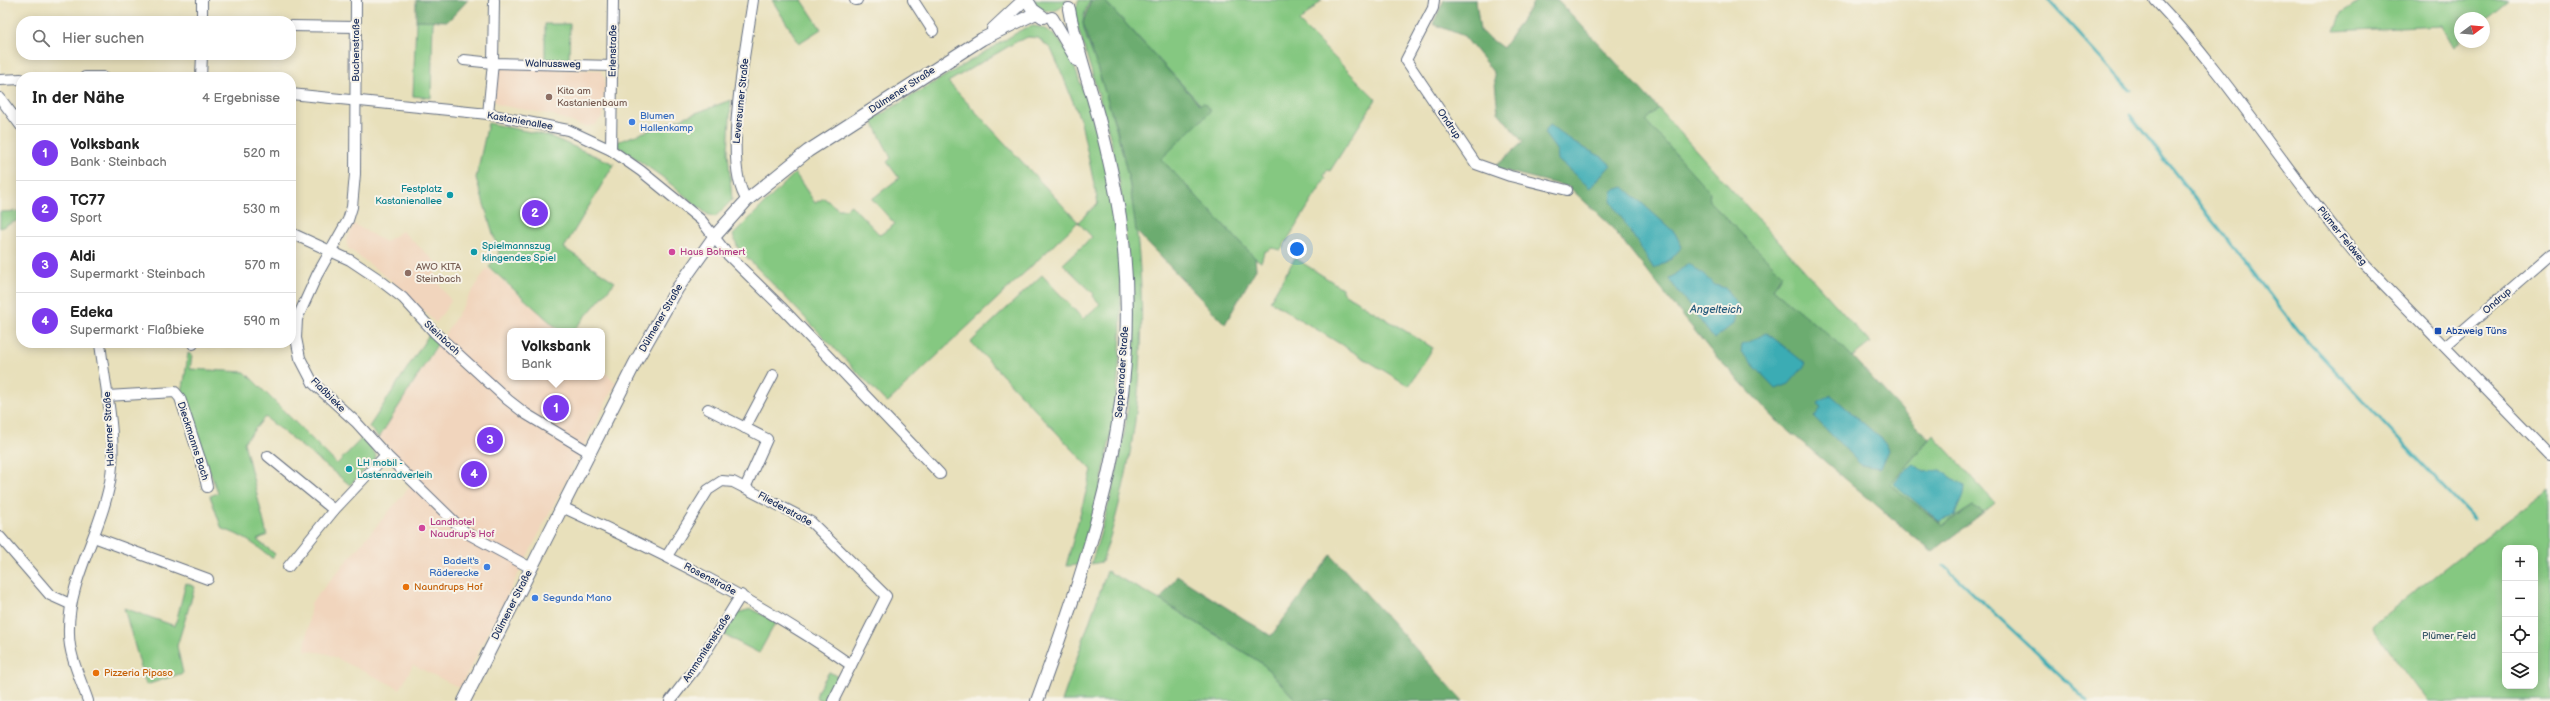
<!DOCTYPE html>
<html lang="de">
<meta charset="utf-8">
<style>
:root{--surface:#fff;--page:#f2f2f2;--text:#222;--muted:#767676;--line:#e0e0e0;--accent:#7c3aed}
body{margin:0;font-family:"Balsamiq Sans",sans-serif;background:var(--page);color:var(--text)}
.controls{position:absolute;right:12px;bottom:12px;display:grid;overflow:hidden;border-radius:8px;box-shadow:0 2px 10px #0003}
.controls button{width:36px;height:36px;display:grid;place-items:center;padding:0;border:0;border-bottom:1px solid var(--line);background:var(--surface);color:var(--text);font:20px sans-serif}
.compass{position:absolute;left:2454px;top:12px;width:36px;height:36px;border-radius:50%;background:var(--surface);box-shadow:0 2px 10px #0003;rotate:74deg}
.you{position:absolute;left:1297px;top:249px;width:14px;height:14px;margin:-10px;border:3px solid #fff;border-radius:50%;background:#1a73e8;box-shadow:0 0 0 6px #1a73e833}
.badge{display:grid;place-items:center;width:26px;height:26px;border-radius:50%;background:var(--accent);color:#fff;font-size:13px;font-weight:700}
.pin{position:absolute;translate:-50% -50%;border:2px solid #fff;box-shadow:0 1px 4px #0006}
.popup{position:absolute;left:507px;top:328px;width:98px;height:52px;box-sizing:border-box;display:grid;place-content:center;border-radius:8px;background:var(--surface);filter:drop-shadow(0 1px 3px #0005);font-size:13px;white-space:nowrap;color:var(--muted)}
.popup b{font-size:15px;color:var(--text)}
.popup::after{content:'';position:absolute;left:50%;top:100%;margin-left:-8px;border:8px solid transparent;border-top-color:var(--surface)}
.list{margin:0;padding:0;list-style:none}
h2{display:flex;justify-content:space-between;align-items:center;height:52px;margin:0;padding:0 16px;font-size:17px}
h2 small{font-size:13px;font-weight:400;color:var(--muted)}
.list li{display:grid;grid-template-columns:26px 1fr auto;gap:12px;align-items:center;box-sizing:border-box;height:56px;padding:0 16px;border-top:1px solid var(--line)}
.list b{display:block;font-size:15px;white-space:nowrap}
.list p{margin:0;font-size:13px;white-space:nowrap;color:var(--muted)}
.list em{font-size:13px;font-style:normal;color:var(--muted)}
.icon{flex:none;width:22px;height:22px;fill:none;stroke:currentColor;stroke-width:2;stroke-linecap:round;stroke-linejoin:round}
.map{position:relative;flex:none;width:2550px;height:701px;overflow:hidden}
.search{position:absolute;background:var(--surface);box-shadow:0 2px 10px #0003;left:16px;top:16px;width:280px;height:44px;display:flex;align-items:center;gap:10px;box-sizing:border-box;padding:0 14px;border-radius:16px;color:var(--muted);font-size:15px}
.panel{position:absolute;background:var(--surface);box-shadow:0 2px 10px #0003;left:16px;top:72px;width:280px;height:276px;border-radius:16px}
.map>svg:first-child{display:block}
</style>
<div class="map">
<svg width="2550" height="701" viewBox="0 0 2550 701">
<rect width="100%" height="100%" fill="#f7f3e8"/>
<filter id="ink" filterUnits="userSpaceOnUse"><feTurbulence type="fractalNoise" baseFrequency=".025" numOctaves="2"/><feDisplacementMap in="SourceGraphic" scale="8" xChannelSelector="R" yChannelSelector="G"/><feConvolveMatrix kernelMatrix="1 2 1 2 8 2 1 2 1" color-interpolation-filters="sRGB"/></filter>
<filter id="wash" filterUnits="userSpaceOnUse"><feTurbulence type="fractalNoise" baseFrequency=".012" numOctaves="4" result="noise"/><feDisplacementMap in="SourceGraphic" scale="16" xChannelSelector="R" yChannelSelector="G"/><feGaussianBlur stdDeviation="0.9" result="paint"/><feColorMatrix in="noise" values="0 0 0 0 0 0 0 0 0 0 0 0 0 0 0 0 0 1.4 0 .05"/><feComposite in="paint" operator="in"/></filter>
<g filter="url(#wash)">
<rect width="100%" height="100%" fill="#e8e0bb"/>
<!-- built -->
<g fill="#f1d5bd">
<path d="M 500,68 L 600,70 L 605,79 L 603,116 L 595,125 L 585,127 L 553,115 L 499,105 L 494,101 L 496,70 Z"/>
<path d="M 354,224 L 385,242 L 402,231 L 438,264 L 435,272 L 436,280 L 451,301 L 436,323 L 393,282 L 348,248 L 346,241 Z"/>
<path d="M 487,268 L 560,331 L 510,331 L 510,377 L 602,377 L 602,370 L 616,383 L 460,688 L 413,665 L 400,689 L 328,654 L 305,650 L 311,603 L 419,476 L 379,438 Z"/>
</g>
<!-- green -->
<g fill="#85c881" stroke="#507c70" fill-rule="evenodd">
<path d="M 772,0 L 802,0 L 821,29 L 799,43 Z"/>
<path d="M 1034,0 L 1067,0 C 1059,15 1041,15 1034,0 Z"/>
<path d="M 1079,0 L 1091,0 C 1087,4 1083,17 1083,23 C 1084,36 1093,53 1097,66 C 1109,105 1122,145 1130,186 C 1152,311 1143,442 1102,562 L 1091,564 C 1115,490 1134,409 1132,332 C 1132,309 1129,287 1128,265 C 1126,237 1124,209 1119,181 C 1110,124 1090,69 1074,14 Z"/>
<path d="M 1104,0 L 1322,0 L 1299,22 L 1376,99 L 1330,171 L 1327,170 L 1324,176 L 1326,178 L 1281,250 L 1272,248 L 1264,252 L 1261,262 L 1255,258 L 1161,159 L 1203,103 L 1201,105 Z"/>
<path d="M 2361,0 L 2509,0 L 2484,21 L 2484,18 L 2460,18 L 2460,42 L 2454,47 L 2442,26 L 2334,31 L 2341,13 Z"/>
<path d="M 416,20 L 433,20 L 431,98 L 413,96 Z"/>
<path d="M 545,24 L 570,24 L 569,60 L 545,60 Z"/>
<path d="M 1033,26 C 1061,28 1073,62 1081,85 C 1126,203 1131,337 1106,460 C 1099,495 1088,530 1079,565 L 1066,566 L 1092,470 L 971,342 L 1042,275 L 1083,319 L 1100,304 L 1093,296 L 1094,294 L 1063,264 L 1092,237 L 1078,222 L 887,403 L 738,248 L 733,235 L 795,173 L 815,203 L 824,198 L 838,209 L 846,209 L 851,205 L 880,235 L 895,224 L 872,199 L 899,178 L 887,162 L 891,158 L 872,120 L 1023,29 ZM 1028,37 L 1038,38 L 1051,49 L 1063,76 L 1081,122 L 1098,203 L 1078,222 L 948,82 L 1016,42 Z"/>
<path d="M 731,100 L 728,152 L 732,200 L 715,217 L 707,214 L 661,176 L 619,147 L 617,142 Z"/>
<path d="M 1658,108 L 1870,343 L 1852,357 L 1773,289 L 1782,274 L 1709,201 L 1646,121 Z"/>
<path d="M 488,123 L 549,136 L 614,164 L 564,248 L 615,282 L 573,331 L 560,331 L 489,267 L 499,253 L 476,178 Z"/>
<path d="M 21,211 L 21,219 L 0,228 L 0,212 Z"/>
<path d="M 1295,258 L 1342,288 L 1342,292 L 1433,348 L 1409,386 L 1270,301 Z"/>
<path d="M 430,333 L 438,343 L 379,438 L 369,427 Z"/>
<path d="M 188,353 L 192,355 L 190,369 L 245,372 L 337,464 L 362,438 L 376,455 L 375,459 L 350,485 L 265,417 L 244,442 L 267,535 L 257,540 L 275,554 L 272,558 C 257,546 241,534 222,529 L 210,496 L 218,493 L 181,394 C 185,382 186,367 188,353 Z"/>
<path d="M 1933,435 L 1995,503 L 1984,512 L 1973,506 L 1943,525 L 1890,485 Z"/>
<path d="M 2550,489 L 2550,701 L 2427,701 L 2371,626 L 2461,555 ZM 2505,548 L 2535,548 L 2535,686 L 2505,686 Z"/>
<path d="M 1107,571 L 1160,600 L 1263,664 L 1297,701 L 1062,701 Z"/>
<path d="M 186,583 L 195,587 L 177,646 L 183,673 L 146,685 L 124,608 L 175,626 Z"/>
<path d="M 751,609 L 776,622 L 759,653 L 724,635 L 737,613 Z"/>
<path d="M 829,672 L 838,676 L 825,701 L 816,698 L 818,690 Z"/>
</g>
<!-- forest -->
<g fill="#6cac6f" stroke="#446e66">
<path d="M 416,0 L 468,0 L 448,21 L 416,20 Z"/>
<path d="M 1091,0 L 1104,0 L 1200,105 L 1203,102 L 1211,111 L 1161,159 L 1255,258 L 1256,269 L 1225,324 L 1136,231 L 1130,185 L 1117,130 L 1083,23 Z"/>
<path d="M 1444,0 L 1476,0 L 1480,31 L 1503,48 L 1535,0 L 1558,0 L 1658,108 L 1646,121 L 1710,192 L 1709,201 L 1782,274 L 1773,289 L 1845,349 L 1929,439 L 1890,485 L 1943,525 L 1973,506 L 1984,512 L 1932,552 L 1777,421 L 1711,351 L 1609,224 L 1569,187 L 1494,168 L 1523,142 L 1498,112 L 1494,73 L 1464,36 L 1433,24 Z"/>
<path d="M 1331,555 L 1463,701 L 1297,701 L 1263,664 L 1160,600 L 1177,576 L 1271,636 Z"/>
</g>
<!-- water -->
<g fill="#3aacb4" stroke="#2a6e89">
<path d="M 1550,125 L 1574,143 L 1602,157 L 1611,165 L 1590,188 L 1558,160 L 1557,151 L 1544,133 Z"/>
<path d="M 1624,187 L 1675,233 L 1682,247 L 1671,259 L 1654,269 L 1611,201 L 1612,191 Z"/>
<path d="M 1689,263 L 1715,285 L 1725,288 L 1738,305 L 1733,324 L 1714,339 L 1669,279 Z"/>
<path d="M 1767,333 L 1806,364 L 1789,384 L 1776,389 L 1741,352 L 1742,345 Z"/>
<path d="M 1831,395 L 1885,442 L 1888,450 L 1880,468 L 1861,465 L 1814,417 L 1821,408 L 1818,403 Z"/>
<path d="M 1914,464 L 1924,472 L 1941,470 L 1964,486 C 1964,500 1958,503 1955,516 L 1939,521 L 1894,484 L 1902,473 Z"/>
</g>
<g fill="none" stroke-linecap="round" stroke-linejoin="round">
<!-- stream -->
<g stroke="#3aacb4" stroke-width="3">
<path d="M 2048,0 L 2131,91"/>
<path d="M 2130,115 L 2297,330 L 2474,519"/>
<path d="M 1944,566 L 2088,701"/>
</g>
</g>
</g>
<g filter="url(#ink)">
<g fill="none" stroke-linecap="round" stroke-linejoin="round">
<defs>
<g id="minor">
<path d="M 356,0 L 355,174 L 352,207 L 348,220 L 317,275 L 297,319 L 296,338 L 300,358 L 313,383 L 356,422 L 386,455 L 465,532 L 531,568"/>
<path d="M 855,0 L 857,0"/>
<path d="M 913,0 L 933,31"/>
<path d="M 1434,0 L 1433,8 L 1406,60 L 1476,164 L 1510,176 L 1567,190"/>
<path d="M 2155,0 C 2232,81 2290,178 2363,263 L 2550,455"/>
<path d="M 202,21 L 202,0"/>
<path d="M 291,26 L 356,27"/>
<path d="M 464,60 L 493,63 L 613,66"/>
<path d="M 85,77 L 103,77"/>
<path d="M 201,77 L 202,55"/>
<path d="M 0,80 L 21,79"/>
<path d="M 291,94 L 488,114 L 568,130 L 611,150 L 641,171 L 701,220 L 728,255 L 781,307 L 940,474"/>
<path d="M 0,98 L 21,126"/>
<path d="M 488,114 L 493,63 L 494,0"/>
<path d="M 611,150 L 613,0"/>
<path d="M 747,200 C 721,165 747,44 753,0"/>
<path d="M 291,233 L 350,260 L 377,278 L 403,298 L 434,332 L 508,400 L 526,414 L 589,452"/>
<path d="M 193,344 L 193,343"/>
<path d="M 2445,346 L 2550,255"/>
<path d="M 107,396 L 175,392 L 180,398 L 203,468 L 207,487"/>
<path d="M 708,409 L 767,439 L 745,488"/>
<path d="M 745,428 L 773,375"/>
<path d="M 268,456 L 334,510"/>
<path d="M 562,507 C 662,553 760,601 851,665"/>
<path d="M 0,537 L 50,595 L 70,604"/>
<path d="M 94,537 L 208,579"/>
<path d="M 667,556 L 708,490 L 722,481 L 733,482 L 811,522 L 886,596 L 833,701"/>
<path d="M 288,567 L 334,510 L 386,455"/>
<path d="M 88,701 C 81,680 69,656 69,634 C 67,581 101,533 110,482 C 118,437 105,388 100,343"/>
<path d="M 670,701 L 697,666 L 741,595"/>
</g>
<g id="major">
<path d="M 1027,0 L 1033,10 L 1043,17"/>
<path d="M 1052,18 L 1077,60"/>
<path d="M 993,29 L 1024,0"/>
<path d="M 464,701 L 635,363 L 677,289 L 714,237 L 747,200 L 808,151 L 982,39 L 1036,13"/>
<path d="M 1037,701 C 1096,539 1146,393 1120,217 C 1115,186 1108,154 1100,123 C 1090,85 1076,48 1069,9"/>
</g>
</defs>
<!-- minor casing -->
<use href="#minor" stroke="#636d7f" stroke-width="12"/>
<!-- major casing -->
<use href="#major" stroke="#636d7f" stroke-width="14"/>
<!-- minor -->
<use href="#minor" stroke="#fff" stroke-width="10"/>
<!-- major -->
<use href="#major" stroke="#fff" stroke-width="12"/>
</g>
</g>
<!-- markers -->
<g fill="#8d6e63" stroke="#f7f3e8" stroke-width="1.5">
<circle cx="549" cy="97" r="4"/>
<circle cx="408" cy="273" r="4"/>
</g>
<g fill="#3f7fe0" stroke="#f7f3e8" stroke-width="1.5">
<circle cx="632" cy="122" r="4"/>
<circle cx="487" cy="567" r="4"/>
<circle cx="535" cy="598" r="4"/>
</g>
<g fill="#0f9aa8" stroke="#f7f3e8" stroke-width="1.5">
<circle cx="450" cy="195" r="4"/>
<circle cx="474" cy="252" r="4"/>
<circle cx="349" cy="469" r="4"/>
</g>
<g fill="#d1479c" stroke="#f7f3e8" stroke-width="1.5">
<circle cx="672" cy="252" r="4"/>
<circle cx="422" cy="528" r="4"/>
</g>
<rect fill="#1a4fb4" stroke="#f7f3e8" stroke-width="1.5" x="2434" y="327" width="8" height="8" rx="2"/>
<g fill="#e8710a" stroke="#f7f3e8" stroke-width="1.5">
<circle cx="406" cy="587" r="4"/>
<circle cx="96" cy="673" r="4"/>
</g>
<g text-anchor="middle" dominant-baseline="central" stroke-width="4" stroke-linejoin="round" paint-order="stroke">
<!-- street labels -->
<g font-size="10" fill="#1b2f5e" stroke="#f7f3e8">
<text transform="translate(356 50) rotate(-90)">Buchenstraße</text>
<text transform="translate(613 51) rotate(-89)">Erlenstraße</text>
<text transform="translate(553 64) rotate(1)">Walnussweg</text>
<text transform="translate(902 90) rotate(-33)">Dülmener Straße</text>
<text transform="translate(741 101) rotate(-84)">Leversumer Straße</text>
<text transform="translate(520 121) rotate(10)">Kastanienallee</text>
<text transform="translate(1449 124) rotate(56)">Ondrup</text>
<text transform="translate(2342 236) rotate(51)">Plümer Feldweg</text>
<text transform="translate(2497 301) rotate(-41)">Ondrup</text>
<text transform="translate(661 318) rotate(-60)">Dülmener Straße</text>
<text transform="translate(442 338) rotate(43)">Steinbach</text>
<text transform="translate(1122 372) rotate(-86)">Seppenrader Straße</text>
<text transform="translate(328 395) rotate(45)">Flaßbieke</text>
<text transform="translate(109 429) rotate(-93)">Halterner Straße</text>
<text transform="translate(193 441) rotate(72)">Dieckmanns Bach</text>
<text transform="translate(785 509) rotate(29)">Fliederstraße</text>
<text transform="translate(710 579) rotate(28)">Rosenstraße</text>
<text transform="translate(512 605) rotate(-63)">Dülmener Straße</text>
<text transform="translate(707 648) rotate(-57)">Ammonitenstraße</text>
</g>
<!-- education labels -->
<g font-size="10" fill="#785e54" stroke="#f7f3e8" text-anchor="start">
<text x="557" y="91">Kita am<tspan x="557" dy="12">Kastanienbaum</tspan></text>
<text x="416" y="267">AWO KITA<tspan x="416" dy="12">Steinbach</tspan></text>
</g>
<!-- shop labels -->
<g font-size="10" fill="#366cbe" stroke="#f7f3e8" text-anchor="start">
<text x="640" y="116">Blumen<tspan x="640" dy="12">Hallenkamp</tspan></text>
<text x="479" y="561" text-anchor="end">Badelt's<tspan x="479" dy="12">Räderecke</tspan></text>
<text x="543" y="598">Segunda Mano</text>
</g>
<!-- culture labels -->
<g font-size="10" fill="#0d838f" stroke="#f7f3e8" text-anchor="start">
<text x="442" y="189" text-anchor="end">Festplatz<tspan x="442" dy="12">Kastanienallee</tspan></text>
<text x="482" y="246">Spielmannszug<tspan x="482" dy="12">klingendes Spiel</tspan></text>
<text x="357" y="463">LH mobil -<tspan x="357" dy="12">Lastenradverleih</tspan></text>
</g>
<!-- hotel labels -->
<g font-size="10" fill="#b23c85" stroke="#f7f3e8" text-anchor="start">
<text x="680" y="252">Haus Bohmert</text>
<text x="430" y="522">Landhotel<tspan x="430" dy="12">Naudrup's Hof</tspan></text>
</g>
<!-- transit labels -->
<g font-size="10" fill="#164399" stroke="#f7f3e8" text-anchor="start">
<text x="2446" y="331">Abzweig Tüns</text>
</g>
<!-- food labels -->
<g font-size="10" fill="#c56008" stroke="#f7f3e8" text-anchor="start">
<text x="414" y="587">Naundrups Hof</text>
<text x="104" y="673">Pizzeria Pipaso</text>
</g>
<!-- park labels -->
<g font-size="10" fill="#365567" stroke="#f7f3e8">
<text x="2449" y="636">Plümer Feld</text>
</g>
<!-- water labels -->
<g font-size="11" font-style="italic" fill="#265b7c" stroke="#f7f3e8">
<text x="1716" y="309">Angelteich</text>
</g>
</g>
</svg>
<div class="controls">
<button>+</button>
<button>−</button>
<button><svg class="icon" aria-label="locate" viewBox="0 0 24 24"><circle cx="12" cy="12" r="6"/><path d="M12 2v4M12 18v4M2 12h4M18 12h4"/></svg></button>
<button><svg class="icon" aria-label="layers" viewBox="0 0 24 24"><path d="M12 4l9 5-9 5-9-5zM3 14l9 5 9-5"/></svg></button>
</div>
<svg class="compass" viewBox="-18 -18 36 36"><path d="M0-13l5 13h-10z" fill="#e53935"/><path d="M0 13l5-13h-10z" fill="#767676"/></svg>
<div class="you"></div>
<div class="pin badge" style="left:556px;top:408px">1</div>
<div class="popup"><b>Volksbank</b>Bank</div>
<div class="pin badge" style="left:535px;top:213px">2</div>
<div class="pin badge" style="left:490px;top:440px">3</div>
<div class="pin badge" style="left:474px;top:474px">4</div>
<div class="search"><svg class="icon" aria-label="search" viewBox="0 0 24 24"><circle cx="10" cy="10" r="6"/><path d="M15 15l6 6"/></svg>Hier suchen</div>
<section class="panel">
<h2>In der Nähe<small>4 Ergebnisse</small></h2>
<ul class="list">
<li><span class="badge">1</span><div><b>Volksbank</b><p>Bank · Steinbach</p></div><em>520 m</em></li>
<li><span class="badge">2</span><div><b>TC77</b><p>Sport</p></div><em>530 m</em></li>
<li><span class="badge">3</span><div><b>Aldi</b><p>Supermarkt · Steinbach</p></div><em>570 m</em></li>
<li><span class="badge">4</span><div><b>Edeka</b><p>Supermarkt · Flaßbieke</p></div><em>590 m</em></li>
</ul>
</section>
</div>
